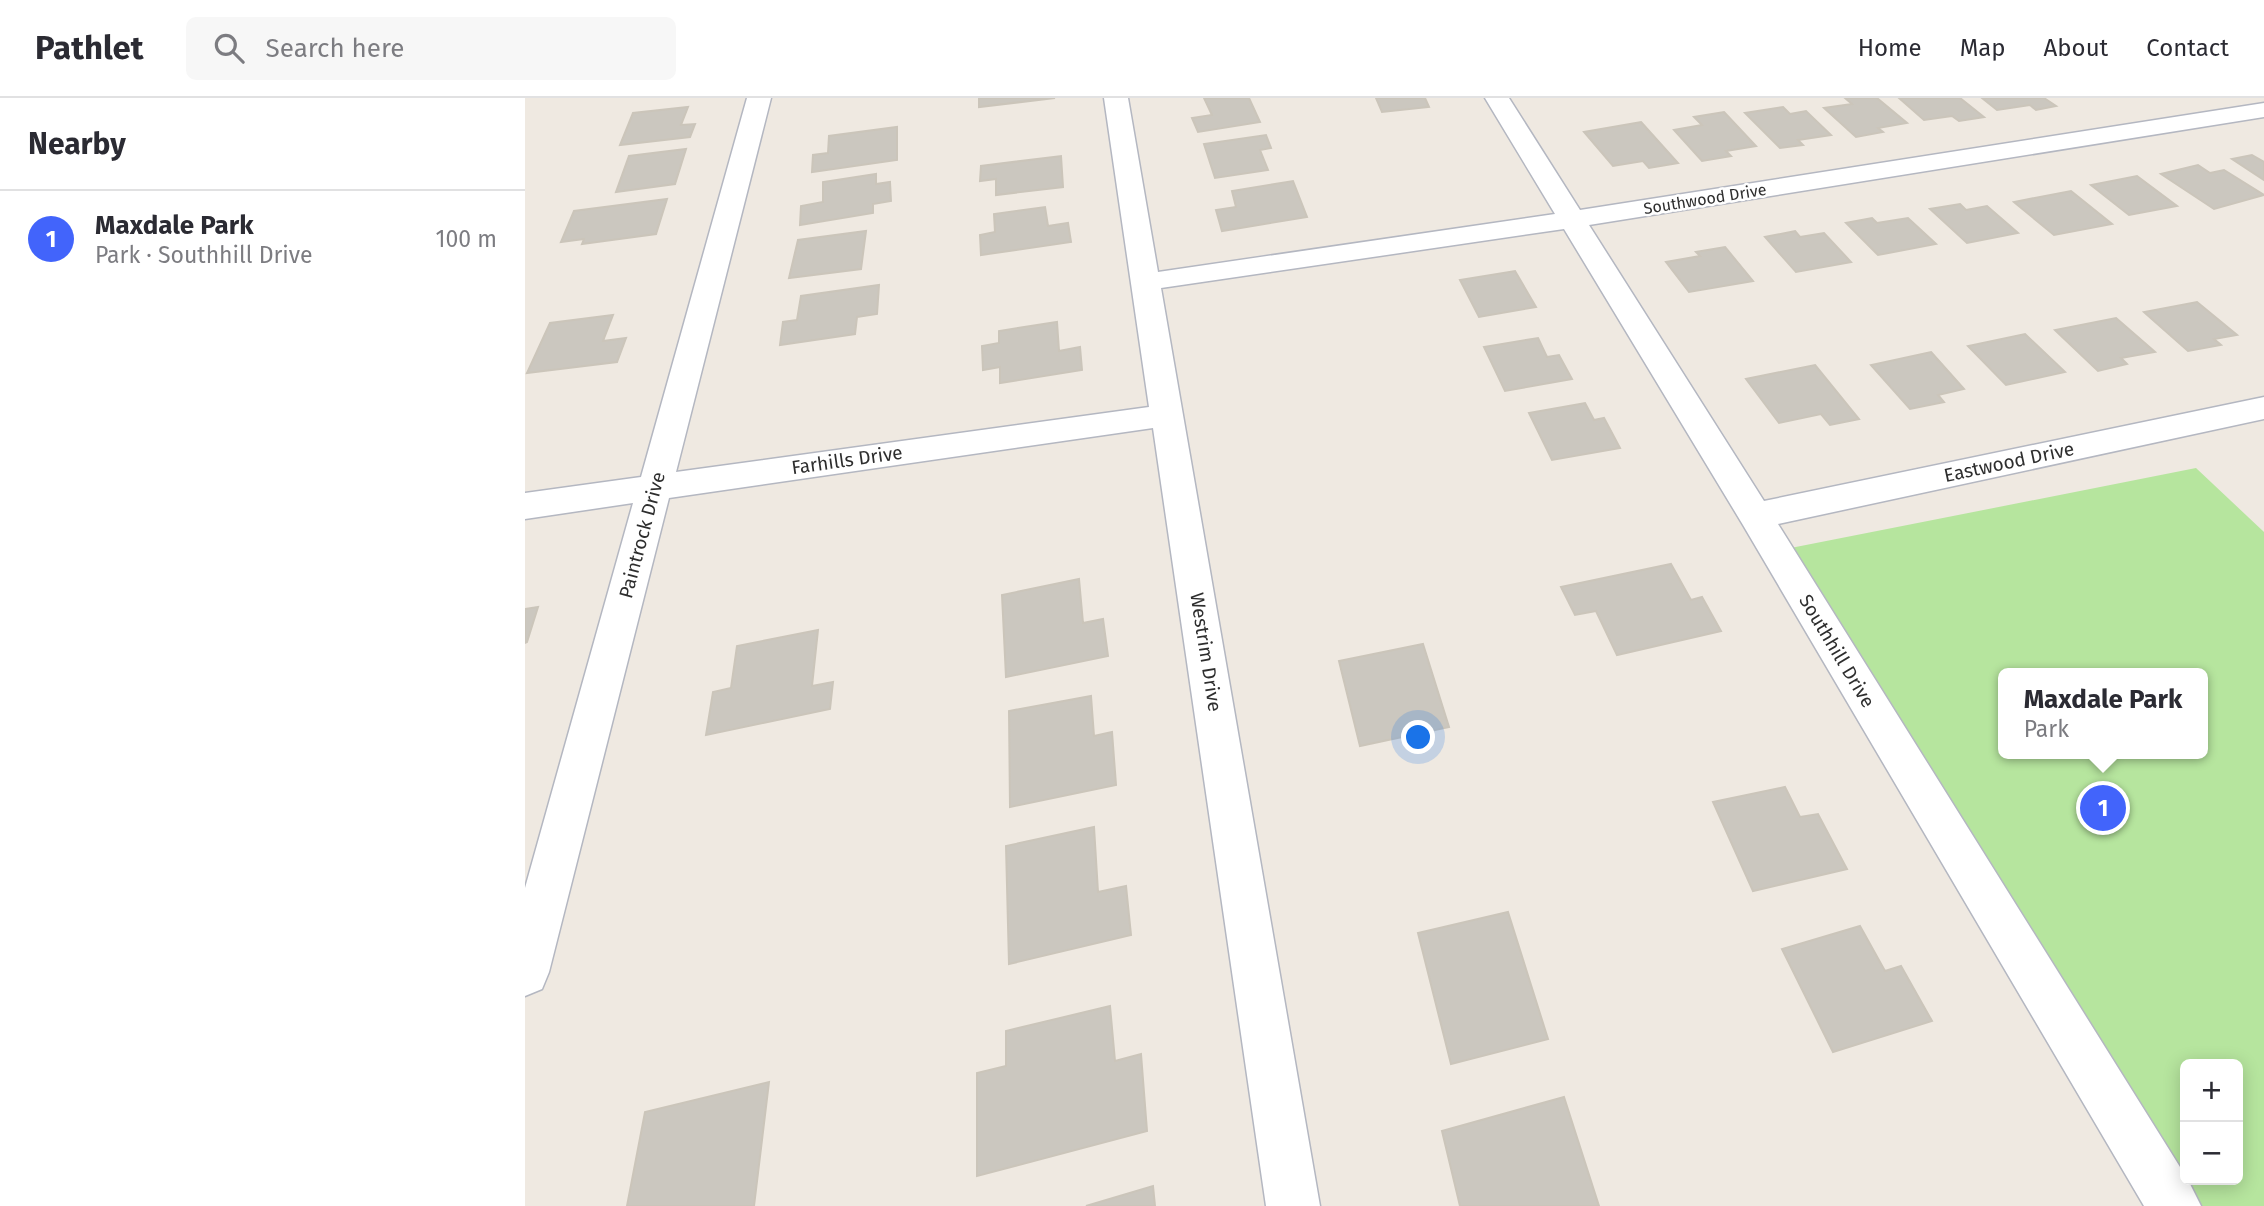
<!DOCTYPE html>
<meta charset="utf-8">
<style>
:root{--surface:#fff;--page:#f7f7f7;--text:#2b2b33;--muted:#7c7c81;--line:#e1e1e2;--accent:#4264fb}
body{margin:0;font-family:"Fira Sans",sans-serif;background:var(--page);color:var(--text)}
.controls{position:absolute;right:21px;bottom:21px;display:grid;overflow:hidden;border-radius:10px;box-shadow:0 4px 18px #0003}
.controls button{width:63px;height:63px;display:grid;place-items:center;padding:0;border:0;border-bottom:2px solid var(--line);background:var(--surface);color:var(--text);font:35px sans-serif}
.you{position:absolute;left:894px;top:640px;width:24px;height:24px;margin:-18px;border:5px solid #fff;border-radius:50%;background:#1a73e8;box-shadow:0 0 0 10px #1a73e833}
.badge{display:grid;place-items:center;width:46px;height:46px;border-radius:50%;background:var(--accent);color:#fff;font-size:23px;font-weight:700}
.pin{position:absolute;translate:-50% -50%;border:4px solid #fff;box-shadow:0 2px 7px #0006}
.popup{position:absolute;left:1473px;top:570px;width:210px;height:91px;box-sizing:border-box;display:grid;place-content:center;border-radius:10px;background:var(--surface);filter:drop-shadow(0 2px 5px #0005);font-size:23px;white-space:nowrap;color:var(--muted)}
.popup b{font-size:26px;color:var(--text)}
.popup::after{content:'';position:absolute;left:50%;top:100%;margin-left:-14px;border:14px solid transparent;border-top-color:var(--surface)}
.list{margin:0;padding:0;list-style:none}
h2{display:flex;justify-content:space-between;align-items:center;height:91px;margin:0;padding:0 28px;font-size:30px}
h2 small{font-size:23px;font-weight:400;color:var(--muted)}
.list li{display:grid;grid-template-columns:46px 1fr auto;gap:21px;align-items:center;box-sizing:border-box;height:98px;padding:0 28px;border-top:2px solid var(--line)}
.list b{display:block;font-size:26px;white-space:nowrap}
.list p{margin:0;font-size:23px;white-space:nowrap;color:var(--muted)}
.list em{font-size:23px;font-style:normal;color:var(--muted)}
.icon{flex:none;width:38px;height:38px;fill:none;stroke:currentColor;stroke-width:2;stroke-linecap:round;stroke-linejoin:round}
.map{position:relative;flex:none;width:1739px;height:1108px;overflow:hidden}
header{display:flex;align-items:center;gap:42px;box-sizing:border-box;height:98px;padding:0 35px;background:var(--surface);border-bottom:2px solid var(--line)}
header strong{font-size:33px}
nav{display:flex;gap:38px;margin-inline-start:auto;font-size:24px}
.search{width:490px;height:63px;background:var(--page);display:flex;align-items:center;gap:18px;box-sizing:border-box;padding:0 24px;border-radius:10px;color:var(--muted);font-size:26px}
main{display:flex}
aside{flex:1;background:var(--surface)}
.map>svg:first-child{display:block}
</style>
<header>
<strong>Pathlet</strong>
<div class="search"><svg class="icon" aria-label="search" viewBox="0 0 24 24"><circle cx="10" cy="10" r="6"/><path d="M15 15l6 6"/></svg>Search here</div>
<nav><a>Home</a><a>Map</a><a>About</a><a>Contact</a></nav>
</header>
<main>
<aside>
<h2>Nearby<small></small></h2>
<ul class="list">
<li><span class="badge">1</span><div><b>Maxdale Park</b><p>Park · Southhill Drive</p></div><em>100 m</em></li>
</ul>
</aside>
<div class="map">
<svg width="1739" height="1108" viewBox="0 0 1739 1108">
<rect width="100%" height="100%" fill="#efe9e1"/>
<!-- green -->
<path fill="#b6e59e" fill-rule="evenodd" d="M 1671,370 L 1739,434 L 1739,1108 L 1674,1108 L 1251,453 ZM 1478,575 L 1678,575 L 1678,656 L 1478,656 ZM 1660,966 L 1713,966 L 1713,1082 L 1660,1082 Z"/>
<!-- building -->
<g fill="#cbc7bf" stroke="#cbc5ba" stroke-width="2">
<path d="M 454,0 L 530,0 L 454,9 Z"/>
<path d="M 679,0 L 724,0 L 735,24 L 673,34 L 667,20 L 687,17 Z"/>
<path d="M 851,0 L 900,0 L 904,9 L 857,14 Z"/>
<path d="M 1320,0 L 1352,0 L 1382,25 L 1353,30 L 1358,34 L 1331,39 L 1299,10 L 1327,6 Z"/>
<path d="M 1374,0 L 1435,0 L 1459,19 L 1434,23 L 1427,18 L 1399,22 Z"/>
<path d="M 1457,0 L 1519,0 L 1531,8 L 1511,12 L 1505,7 L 1472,12 Z"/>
<path d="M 163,9 L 156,27 L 170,26 L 165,39 L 95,47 L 108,15 Z"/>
<path d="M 1258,9 L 1265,16 L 1281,13 L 1306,37 L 1273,42 L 1278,47 L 1255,50 L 1220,15 Z"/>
<path d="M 1199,14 L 1231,48 L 1201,53 L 1206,58 L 1177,63 L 1149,32 L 1177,27 L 1169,19 Z"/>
<path d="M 1116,24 L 1153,65 L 1124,70 L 1118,63 L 1088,68 L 1059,34 Z"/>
<path d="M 372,29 L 372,62 L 287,74 L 288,57 L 303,55 L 304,38 Z"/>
<path d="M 741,37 L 746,50 L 735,52 L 743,72 L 690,80 L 679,46 Z"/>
<path d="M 161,51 L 150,86 L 91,94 L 104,58 Z"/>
<path d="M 1727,57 L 1739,64 L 1739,82 L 1707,61 Z"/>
<path d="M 536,58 L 538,89 L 471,97 L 471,81 L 455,83 L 456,68 Z"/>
<path d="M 1673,67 L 1685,75 L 1699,72 L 1739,97 L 1689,111 L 1636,76 Z"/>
<path d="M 351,76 L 351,86 L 365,84 L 366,103 L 348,106 L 348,115 L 275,127 L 276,108 L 298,104 L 298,84 Z"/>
<path d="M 1612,78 L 1652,108 L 1604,117 L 1566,87 Z"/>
<path d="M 768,83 L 782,119 L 697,133 L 691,112 L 711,109 L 707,93 Z"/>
<path d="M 1546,93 L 1587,126 L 1529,137 L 1489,104 Z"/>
<path d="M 142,101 L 131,136 L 57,146 L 59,141 L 36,144 L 49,113 Z"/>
<path d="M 1435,106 L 1441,112 L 1462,108 L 1493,135 L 1442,145 L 1405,111 Z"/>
<path d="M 520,109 L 523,128 L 543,125 L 546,144 L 456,157 L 455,137 L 470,134 L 469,116 Z"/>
<path d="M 1347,120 L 1352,125 L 1383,120 L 1411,146 L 1353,157 L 1321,125 Z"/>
<path d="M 341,133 L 336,171 L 264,180 L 273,142 Z"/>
<path d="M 1270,133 L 1275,139 L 1299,135 L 1326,164 L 1271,174 L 1240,139 Z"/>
<path d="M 1200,149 L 1228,183 L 1164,194 L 1141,164 L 1175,158 L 1171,154 Z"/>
<path d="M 990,173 L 1011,209 L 954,219 L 935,182 Z"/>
<path d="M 354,187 L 352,216 L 332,219 L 330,236 L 255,247 L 258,224 L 272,222 L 276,198 Z"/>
<path d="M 1672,204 L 1712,237 L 1689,241 L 1696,247 L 1663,253 L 1619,214 Z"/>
<path d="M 88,217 L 78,243 L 101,240 L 92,264 L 2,275 L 25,225 Z"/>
<path d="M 1591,220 L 1630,254 L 1596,260 L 1602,266 L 1573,273 L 1530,232 Z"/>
<path d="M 532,224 L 534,253 L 555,249 L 557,272 L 475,285 L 475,269 L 458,272 L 457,248 L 474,245 L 474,233 Z"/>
<path d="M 1500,236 L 1540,274 L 1481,287 L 1443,248 Z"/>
<path d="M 1013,240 L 1022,259 L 1034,257 L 1047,281 L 980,293 L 959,249 Z"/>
<path d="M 1406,254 L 1439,291 L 1413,297 L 1419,304 L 1385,311 L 1346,267 Z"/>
<path d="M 1290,267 L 1334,321 L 1305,327 L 1296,316 L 1254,325 L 1221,281 Z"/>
<path d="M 1060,305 L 1069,322 L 1079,320 L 1095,350 L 1027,362 L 1004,315 Z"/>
<path d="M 1146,466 L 1166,502 L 1177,499 L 1196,533 L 1092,557 L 1071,513 L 1050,517 L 1036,489 Z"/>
<path d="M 554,481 L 558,525 L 578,521 L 583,558 L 481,579 L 477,497 Z"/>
<path d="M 13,509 L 2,544 L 0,545 L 0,511 Z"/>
<path d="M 293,532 L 287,588 L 308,584 L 305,611 L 181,637 L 188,594 L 206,590 L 212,548 Z"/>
<path d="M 898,546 L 924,629 L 835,648 L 814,563 Z"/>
<path d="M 566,598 L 569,638 L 587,634 L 591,687 L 485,709 L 484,613 Z"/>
<path d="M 1260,689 L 1275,719 L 1293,716 L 1322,771 L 1228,793 L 1188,704 Z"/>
<path d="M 569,729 L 573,794 L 601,788 L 606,837 L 484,866 L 481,748 Z"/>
<path d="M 983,814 L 1023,941 L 926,966 L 893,835 Z"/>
<path d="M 1335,828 L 1360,873 L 1376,868 L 1407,923 L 1308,954 L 1257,851 Z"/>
<path d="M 585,908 L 590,963 L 616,956 L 622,1033 L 452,1078 L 452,975 L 481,968 L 481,933 Z"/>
<path d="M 244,984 L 229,1108 L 102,1108 L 120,1014 Z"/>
<path d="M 1039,999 L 1074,1108 L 935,1108 L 917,1033 Z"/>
<path d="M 628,1088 L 630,1108 L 561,1108 Z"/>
</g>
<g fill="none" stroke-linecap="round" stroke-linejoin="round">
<defs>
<path id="minor" d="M 222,0 L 246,0 L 151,374 L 624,309 L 579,0 L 603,0 L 633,174 L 1030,116 L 960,0 L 984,0 L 1055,112 L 1739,5 L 1739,19 L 1064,127 L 1239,403 L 1739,299 L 1739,321 L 1253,426 L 1660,1077 L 1660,1082 L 1663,1082 L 1676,1108 L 1619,1108 L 1218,427 L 1039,131 L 636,190 L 795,1108 L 741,1108 L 628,330 L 144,400 L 24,874 L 17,891 L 0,898 L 0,790 L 108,405 L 0,421 L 0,395 L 116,379 Z"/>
</defs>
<!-- minor casing -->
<use href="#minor" stroke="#b4b7c1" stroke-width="3"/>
<!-- minor -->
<use href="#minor" fill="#fff" fill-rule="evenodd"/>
</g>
<g text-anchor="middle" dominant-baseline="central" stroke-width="5" stroke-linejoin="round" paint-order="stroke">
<!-- far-street labels -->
<g font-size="16" fill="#2e2e2e" stroke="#fff">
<text transform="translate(1180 101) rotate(-9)">Southwood Drive</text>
</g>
<!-- street labels -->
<g font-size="19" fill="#2e2e2e" stroke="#fff">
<text transform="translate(322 362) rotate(-8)">Farhills Drive</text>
<text transform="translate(1484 364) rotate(-12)">Eastwood Drive</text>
<text transform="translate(117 437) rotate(-75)">Paintrock Drive</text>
<text transform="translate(1312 553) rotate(59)">Southhill Drive</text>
<text transform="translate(681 554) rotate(81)">Westrim Drive</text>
</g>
</g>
</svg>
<div class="controls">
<button>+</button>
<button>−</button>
</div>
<div class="you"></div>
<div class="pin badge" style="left:1578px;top:710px">1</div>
<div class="popup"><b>Maxdale Park</b>Park</div>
</div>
</main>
